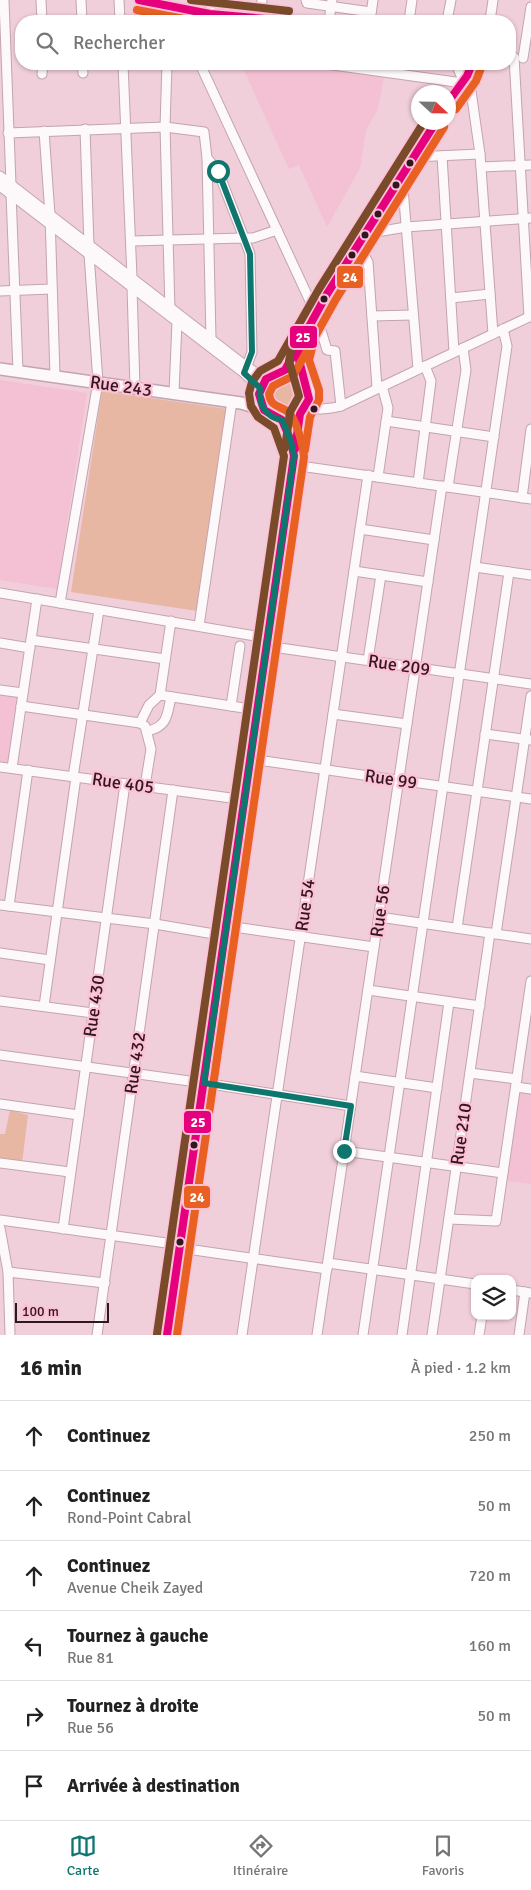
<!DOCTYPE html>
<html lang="fr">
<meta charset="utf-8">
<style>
:root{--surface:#fff;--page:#f2f2f2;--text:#222;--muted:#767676;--line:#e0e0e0;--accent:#0f766e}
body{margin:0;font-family:Signika,sans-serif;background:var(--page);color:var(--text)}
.controls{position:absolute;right:15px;bottom:15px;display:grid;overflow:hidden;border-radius:10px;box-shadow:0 1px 4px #0004}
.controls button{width:45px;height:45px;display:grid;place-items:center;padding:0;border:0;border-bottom:1px solid var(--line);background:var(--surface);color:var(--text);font:25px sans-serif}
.compass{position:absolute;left:411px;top:85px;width:45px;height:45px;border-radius:50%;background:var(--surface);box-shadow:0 1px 4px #0004;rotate:112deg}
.scale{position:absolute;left:15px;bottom:12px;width:94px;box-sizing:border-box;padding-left:5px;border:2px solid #321722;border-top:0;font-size:14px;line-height:18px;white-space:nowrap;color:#321722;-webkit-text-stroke:4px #fdc1d6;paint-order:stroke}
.stop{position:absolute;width:15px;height:15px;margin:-11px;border:4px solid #0f766e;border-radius:50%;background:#fff}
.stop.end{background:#0f766e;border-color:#fff;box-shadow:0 1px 5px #0008}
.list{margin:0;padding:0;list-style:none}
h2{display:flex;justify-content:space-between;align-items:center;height:65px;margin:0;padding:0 20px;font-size:21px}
h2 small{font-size:16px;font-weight:400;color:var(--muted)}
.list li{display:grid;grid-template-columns:32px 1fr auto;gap:15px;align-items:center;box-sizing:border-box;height:70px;padding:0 20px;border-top:1px solid var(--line)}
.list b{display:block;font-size:19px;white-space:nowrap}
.list p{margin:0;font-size:16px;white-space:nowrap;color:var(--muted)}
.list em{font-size:16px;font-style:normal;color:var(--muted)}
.icon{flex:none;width:28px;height:28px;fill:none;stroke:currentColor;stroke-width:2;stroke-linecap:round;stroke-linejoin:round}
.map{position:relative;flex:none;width:531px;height:1335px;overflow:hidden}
.search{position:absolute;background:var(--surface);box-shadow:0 1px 4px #0004;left:15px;right:15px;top:15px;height:55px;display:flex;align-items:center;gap:12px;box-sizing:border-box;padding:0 18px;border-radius:20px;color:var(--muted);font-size:19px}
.sheet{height:485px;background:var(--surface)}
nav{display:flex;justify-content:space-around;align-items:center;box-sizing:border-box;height:70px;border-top:1px solid var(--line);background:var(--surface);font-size:14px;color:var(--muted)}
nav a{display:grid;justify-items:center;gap:2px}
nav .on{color:var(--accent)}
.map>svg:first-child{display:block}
</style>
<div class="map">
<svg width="531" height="1335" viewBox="0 0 531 1335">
<rect width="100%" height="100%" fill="#f0ceda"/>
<!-- built -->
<g fill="#f4c0d3">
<path d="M 241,64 L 307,64 L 384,77 L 378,109 L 366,130 L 360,168 L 327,227 L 299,165 L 289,169 Z"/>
<path d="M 0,380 L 87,393 L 57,589 L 0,580 Z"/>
<path d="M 0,691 L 21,695 L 11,765 L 0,764 Z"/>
<path d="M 520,1091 L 531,1092 L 531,1184 L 507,1181 Z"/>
</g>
<!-- green -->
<g fill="#e8b7a4">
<circle cx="285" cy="395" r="20"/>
<path d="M 102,391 L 228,409 L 197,611 L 71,592 Z"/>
<path d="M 10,1110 L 28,1115 L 22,1163 L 0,1161 L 0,1134 L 5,1134 Z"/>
</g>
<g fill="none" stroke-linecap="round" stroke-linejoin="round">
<defs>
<g id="minor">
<path d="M 4,0 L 11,184"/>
<path d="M 41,0 L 42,21"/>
<path d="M 81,0 L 82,21"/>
<path d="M 119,0 L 120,21"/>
<path d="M 139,0 L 210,14 L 288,21"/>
<path d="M 306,0 L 307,3 L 371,12"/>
<path d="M 154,3 L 178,21"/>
<path d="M 260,17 L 262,0"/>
<path d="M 195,21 L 210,14 L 212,0"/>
<path d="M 329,21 L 332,0"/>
<path d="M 370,21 L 373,0"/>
<path d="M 409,21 L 412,0"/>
<path d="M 447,21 L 451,0"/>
<path d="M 490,21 L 493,0"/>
<path d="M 514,57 L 529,317"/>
<path d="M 523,58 L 531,7"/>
<path d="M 82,64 L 83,73"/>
<path d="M 123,64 L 132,277"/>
<path d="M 167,64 L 165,127 L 170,310"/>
<path d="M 200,64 L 316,314 L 327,350 L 335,351 L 341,406"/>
<path d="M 326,64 L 470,84 L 480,154 L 493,334"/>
<path d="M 456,64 L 463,80"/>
<path d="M 42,74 L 43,64"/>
<path d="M 448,103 L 467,76 L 472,64"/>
<path d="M 85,129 L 89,246"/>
<path d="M 44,131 L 50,215 L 55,376"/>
<path d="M 8,133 L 165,127 L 204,132 L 207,158 L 211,339"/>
<path d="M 442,156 L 454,352"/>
<path d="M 414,157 L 480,154"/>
<path d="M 207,158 L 218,171 L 244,238 L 253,238 L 277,230"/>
<path d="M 481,167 L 531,165"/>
<path d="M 0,176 L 247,367 L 255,372 L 269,374"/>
<path d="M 402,176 L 418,369"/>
<path d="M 0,186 L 244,373 L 260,388"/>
<path d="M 11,194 L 18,371"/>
<path d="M 365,234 L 406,227 L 531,218"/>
<path d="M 132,241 L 244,238 L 250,254 L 252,352 L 245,371"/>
<path d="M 358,245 L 368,262 L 377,388"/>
<path d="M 132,287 L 135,388"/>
<path d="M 0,291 L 52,289"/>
<path d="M 451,298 L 490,294"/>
<path d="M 372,316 L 413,315"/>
<path d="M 285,370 L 299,346"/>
<path d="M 303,378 C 296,351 304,338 316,314 L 436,122"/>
<path d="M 174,393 L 177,322"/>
<path d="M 309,399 L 317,408"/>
<path d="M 304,411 C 317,408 328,410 341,406 L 531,316"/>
<path d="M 386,421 L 494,437"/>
<path d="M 293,465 L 531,499"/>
<path d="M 378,477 L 388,408 L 382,386"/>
<path d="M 418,483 L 431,381 L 425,366"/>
<path d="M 448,487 L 466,370 L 463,348"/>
<path d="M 522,498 L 531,429"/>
<path d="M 360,529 L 434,540"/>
<path d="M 475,567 L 531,575"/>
<path d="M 354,571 L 428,582"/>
<path d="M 0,593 L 267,638"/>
<path d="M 60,603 L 98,382 L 89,254"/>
<path d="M 199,626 L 232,401"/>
<path d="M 31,640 L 165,659"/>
<path d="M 0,643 L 30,648"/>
<path d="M 266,646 L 531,684"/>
<path d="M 368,660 L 381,575"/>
<path d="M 0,690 L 23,693"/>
<path d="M 160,695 L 257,710"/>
<path d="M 21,706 L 140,723 L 145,726 L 151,749 L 145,786"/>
<path d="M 231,706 L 240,646"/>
<path d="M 333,714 L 407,724"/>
<path d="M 140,723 L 149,705 L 160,695 L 171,621"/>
<path d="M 148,731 C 168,726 167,715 171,697"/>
<path d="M 485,734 L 531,740"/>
<path d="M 250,759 L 531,799"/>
<path d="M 0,767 L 246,800"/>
<path d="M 12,768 L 37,599"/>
<path d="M 73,777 L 99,610"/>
<path d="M 0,905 L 155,924 L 226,936"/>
<path d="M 9,906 L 28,770"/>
<path d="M 379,917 L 531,939"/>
<path d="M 227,926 L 374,947"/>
<path d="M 457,928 L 509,572"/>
<path d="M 496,934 L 531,696"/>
<path d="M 0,953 L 50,960"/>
<path d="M 368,990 L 480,1006"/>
<path d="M 0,1001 L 93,1013"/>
<path d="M 44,1006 L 76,777"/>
<path d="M 0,1055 L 204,1083 L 351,1106"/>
<path d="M 470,1073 L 517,1079"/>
<path d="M 355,1076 L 437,1088"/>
<path d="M 516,1087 L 531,1089"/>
<path d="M 0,1104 L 79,1115"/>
<path d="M 344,1151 L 503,1173"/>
<path d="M 0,1163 L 70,1172"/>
<path d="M 449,1219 L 496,1221 L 531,981"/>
<path d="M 0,1220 L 181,1245"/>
<path d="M 0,1228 L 8,1272 L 10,1335"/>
<path d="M 63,1229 L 125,784"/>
<path d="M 180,1248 L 327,1269"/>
<path d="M 328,1263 L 475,1284"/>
<path d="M 8,1272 L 105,1283"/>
<path d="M 512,1290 L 531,1293"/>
<path d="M 97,1335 L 173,790"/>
<path d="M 242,1335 L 368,475"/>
<path d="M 317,1335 L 442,486"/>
<path d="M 363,1335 L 507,346 L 503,329"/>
<path d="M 402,1335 L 449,1002"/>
<path d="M 432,1335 L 490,933"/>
<path d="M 479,1335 L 482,1316"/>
<path d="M 519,1335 L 525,1292"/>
</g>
<g id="major">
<path d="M 0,369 L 241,403 L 264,410"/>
<circle cx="284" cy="395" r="25"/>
<path d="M 282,420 L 292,449"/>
<path d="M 167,1335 L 300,414"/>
</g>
</defs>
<!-- minor casing -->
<use href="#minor" stroke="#c1a5b0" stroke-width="11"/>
<!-- major casing -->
<use href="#major" stroke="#c1a5b0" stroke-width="14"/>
<!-- minor -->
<use href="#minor" stroke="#fdf8f9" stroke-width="9"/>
<!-- major -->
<use href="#major" stroke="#fdf8f9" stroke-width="11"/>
<defs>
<g id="bus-1">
<path d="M 139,0 L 210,14 L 288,21"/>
<path d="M 448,102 L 467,76 L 472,64"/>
<path d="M 295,449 L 300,414 L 309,399 L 299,360 L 303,342"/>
<path d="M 167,1335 L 294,456 L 291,441 L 282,420 L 264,410 L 259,394 L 266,379 L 285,370 L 327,294 L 436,122"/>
</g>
<g id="bus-2">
<path d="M 137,10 L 195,21"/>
<path d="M 456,109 L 476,81 L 481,68"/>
<path d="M 305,450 L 310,417 L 319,400 L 319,390 L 309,360 L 313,344"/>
<path d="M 177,1335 L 304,457 C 303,447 297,419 288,412 C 280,405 271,408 269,394 L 273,386 L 293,376 L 336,299 L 444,127"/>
</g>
<g id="bus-3">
<path d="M 191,0 L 289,11"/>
<path d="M 285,448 L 290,412 L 299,396 L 289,361 L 293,340"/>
<path d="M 157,1334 L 284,456 L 274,428 L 258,417 L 251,406 L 249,393 L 252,382 L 260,371 L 278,361 L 319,289 L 424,122"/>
</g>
</defs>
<!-- bus-1 casing -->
<use href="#bus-1" stroke="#fdc1d6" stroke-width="11"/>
<!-- bus-2 casing -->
<use href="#bus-2" stroke="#fdc1d6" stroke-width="11"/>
<!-- bus-3 casing -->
<use href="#bus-3" stroke="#fdc1d6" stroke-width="11"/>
<!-- bus-1 -->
<use href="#bus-1" stroke="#e5007d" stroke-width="8"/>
<!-- bus-2 -->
<use href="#bus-2" stroke="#e86122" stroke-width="8"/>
<!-- bus-3 -->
<use href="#bus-3" stroke="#7a4b2a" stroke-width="8"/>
</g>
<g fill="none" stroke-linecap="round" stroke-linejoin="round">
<!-- route -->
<path stroke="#0f766e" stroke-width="6" d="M 218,171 L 250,254 L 252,352 L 244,373 L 260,388 C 258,405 266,417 282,420 L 291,441 L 294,456 L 204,1083 L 351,1106 L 344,1151"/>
</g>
<!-- markers -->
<g fill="#321722" stroke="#fdc1d6" stroke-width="2">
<circle cx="410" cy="163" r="4.5"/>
<circle cx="396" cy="185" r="4.5"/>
<circle cx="378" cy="214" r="4.5"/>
<circle cx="365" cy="235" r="4.5"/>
<circle cx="352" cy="255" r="4.5"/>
<circle cx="324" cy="299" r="4.5"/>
<circle cx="314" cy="409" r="4.5"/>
<circle cx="194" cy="1145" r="4.5"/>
<circle cx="180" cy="1242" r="4.5"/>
</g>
<g text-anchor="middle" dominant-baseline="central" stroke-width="4.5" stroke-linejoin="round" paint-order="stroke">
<!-- street labels -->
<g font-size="18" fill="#321722" stroke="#fdc1d6">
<text transform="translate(121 386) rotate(8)">Rue 243</text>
<text transform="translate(399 665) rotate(8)">Rue 209</text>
<text transform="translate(391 779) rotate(8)">Rue 99</text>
<text transform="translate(123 783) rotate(8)">Rue 405</text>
<text transform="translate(305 905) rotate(-82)">Rue 54</text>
<text transform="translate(380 911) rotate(-82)">Rue 56</text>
<text transform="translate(94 1006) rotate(-82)">Rue 430</text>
<text transform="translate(135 1063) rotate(-82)">Rue 432</text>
<text transform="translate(461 1134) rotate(-82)">Rue 210</text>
</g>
</g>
<g stroke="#fdc1d6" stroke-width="2">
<rect x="336" y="265" width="28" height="24" rx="5" fill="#e86122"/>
<rect x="289" y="325" width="29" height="24" rx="5" fill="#e5007d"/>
<rect x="183" y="1110" width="29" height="24" rx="5" fill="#e5007d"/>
<rect x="183" y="1185" width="28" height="24" rx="5" fill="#e86122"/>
</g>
<g font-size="14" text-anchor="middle" font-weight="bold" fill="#fff">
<text x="350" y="282">24</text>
<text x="303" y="342">25</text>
<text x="198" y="1127">25</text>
<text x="197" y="1202">24</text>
</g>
</svg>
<div class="controls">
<button><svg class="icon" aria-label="layers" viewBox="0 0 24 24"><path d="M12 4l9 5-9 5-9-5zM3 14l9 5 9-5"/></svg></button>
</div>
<svg class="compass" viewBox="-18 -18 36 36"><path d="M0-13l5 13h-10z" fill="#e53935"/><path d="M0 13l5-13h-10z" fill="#767676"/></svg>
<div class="scale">100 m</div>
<div class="stop" style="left:218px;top:171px"></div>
<div class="stop end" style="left:344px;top:1151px"></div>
<div class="search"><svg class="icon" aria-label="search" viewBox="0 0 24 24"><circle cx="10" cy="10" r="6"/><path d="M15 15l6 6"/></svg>Rechercher</div>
</div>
<section class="sheet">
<h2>16 min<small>À pied · 1.2 km</small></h2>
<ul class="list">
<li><svg class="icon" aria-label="ahead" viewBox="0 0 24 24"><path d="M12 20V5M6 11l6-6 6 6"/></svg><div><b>Continuez</b></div><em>250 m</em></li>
<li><svg class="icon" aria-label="ahead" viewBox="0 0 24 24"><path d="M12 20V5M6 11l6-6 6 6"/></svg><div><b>Continuez</b><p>Rond-Point Cabral</p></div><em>50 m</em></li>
<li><svg class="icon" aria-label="ahead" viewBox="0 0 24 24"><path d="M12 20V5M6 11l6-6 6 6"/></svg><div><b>Continuez</b><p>Avenue Cheik Zayed</p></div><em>720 m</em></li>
<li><svg class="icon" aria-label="left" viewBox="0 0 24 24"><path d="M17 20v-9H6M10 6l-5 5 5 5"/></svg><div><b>Tournez à gauche</b><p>Rue 81</p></div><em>160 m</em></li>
<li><svg class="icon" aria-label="right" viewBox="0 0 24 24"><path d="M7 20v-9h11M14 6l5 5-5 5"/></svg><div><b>Tournez à droite</b><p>Rue 56</p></div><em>50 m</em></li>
<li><svg class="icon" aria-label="arrive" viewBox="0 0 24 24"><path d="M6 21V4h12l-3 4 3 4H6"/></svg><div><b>Arrivée à destination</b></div></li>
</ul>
</section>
<nav>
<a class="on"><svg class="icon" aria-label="map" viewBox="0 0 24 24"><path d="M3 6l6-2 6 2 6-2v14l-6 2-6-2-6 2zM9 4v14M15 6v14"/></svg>Carte</a>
<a><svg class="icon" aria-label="directions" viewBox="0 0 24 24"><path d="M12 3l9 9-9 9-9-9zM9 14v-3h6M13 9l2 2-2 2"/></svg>Itinéraire</a>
<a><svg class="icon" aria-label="saved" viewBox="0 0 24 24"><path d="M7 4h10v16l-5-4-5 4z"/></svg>Favoris</a>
</nav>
